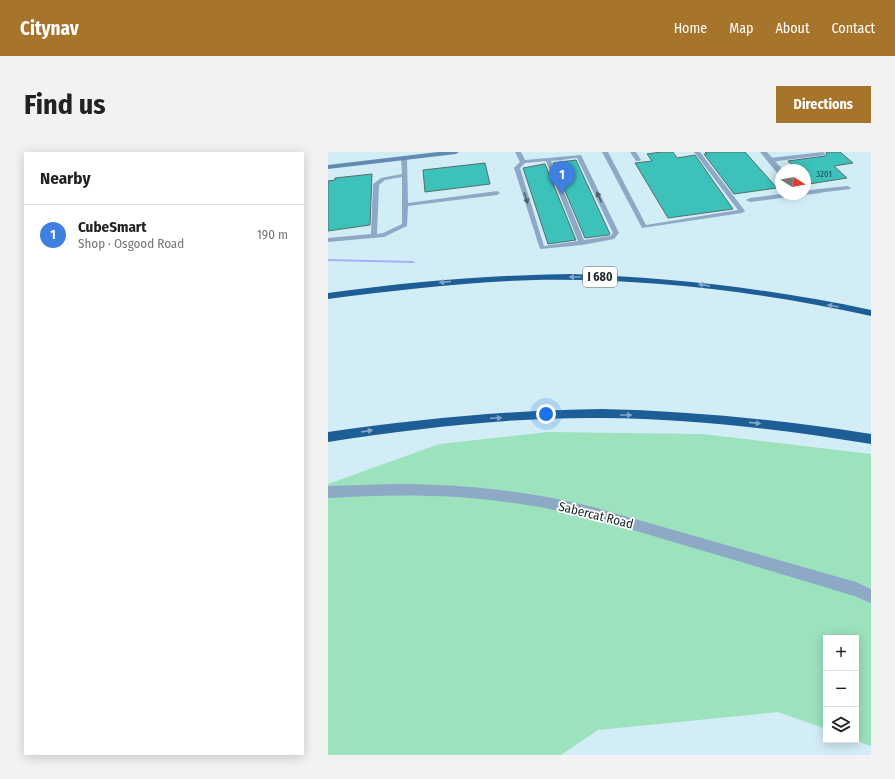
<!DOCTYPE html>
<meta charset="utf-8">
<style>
:root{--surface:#fff;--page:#f2f2f2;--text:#222;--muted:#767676;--line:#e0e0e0;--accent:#a7742b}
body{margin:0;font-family:"Fira Sans Condensed",sans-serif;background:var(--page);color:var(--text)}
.controls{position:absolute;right:12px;bottom:12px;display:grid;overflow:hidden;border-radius:0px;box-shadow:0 2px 10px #0003}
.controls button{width:36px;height:36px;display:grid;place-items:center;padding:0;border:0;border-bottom:1px solid var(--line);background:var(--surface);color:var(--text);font:20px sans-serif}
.compass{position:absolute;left:447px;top:12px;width:36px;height:36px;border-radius:50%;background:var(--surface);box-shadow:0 2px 10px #0003;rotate:101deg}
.you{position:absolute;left:218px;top:262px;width:14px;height:14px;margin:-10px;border:3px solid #fff;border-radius:50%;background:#1a73e8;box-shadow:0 0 0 6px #1a73e833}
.badge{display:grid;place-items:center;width:26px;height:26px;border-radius:50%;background:var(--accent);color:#fff;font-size:13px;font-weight:700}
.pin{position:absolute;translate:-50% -33px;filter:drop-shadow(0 1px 2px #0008)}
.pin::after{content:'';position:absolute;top:21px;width:14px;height:12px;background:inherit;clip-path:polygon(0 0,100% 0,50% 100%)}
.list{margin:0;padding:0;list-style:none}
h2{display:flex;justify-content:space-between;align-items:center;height:52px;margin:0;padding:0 16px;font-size:17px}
h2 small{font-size:13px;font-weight:400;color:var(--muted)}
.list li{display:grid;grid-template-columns:26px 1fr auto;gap:12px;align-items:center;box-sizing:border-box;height:60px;padding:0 16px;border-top:1px solid var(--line)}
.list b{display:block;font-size:15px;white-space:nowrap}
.list p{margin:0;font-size:13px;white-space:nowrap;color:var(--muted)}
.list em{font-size:13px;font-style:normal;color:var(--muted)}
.icon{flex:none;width:22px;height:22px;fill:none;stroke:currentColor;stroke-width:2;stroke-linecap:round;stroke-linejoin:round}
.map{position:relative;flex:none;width:543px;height:603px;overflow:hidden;border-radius:0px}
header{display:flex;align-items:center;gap:24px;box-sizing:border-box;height:56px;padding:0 20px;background:var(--accent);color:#fff}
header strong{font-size:19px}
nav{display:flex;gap:22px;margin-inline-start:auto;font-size:14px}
.intro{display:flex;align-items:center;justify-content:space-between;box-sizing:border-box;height:96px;padding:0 24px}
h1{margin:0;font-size:28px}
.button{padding:10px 18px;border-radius:0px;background:var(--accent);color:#fff;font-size:14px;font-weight:700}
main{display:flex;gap:24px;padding:0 24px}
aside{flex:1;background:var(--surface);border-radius:0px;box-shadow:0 2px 10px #0003}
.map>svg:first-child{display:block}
</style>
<header>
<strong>Citynav</strong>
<nav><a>Home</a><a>Map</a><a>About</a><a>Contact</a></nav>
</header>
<div class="intro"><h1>Find us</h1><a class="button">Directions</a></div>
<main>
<aside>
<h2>Nearby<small></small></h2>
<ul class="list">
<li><span class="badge" style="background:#3f7fe0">1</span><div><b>CubeSmart</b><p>Shop · Osgood Road</p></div><em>190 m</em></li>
</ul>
</aside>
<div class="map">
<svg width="543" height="603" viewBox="0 0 543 603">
<rect width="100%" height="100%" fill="#d3edf6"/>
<!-- green -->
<path fill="#9be2bd" d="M 220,280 L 374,282 L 543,302 L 543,594 L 526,588 L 528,588 L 528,486 L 498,486 L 498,577 L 450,560 L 270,578 L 233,603 L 0,603 L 0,332 L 111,292 Z"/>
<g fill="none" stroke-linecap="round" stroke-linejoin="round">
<!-- stream -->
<path fill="#a6aefd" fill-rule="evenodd" d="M 0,107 L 85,109 L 87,110 L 85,111 L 0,109 Z"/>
</g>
<!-- building -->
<g fill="#3cc1bb" stroke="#556e6c">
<path d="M 333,0 L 345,0 L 349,6 L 367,3 L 405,57 L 340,66 L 307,11 L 324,9 L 319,2 Z"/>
<path d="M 377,0 L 417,0 L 449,36 L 406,42 L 376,2 L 379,2 Z"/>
<path d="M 498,0 L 512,0 L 525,11 L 506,14 L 519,26 L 481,32 L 477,27 L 477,18 L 468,18 L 460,9 L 497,4 L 499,2 Z"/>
<path d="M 248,8 L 282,82 L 281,83 L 257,86 L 225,11 Z"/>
<path d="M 157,11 L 162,32 L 97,40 L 95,18 Z"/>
<path d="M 216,12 L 217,12 L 248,88 L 220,92 L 195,16 Z"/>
<path d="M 44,22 L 42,73 L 0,79 L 0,29 L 7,28 L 7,26 Z"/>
</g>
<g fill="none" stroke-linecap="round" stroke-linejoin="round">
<!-- service -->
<g fill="#8ea9c5" fill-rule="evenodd">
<path d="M 187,0 L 193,0 L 197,8 L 253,3 L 291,81 L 286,87 L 254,93 L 212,97 L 186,16 L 192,10 ZM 249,6 L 285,81 L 282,84 L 256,88 L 223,9 ZM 218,9 L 250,89 L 216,94 L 192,16 L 197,11 Z"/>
<path d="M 274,0 L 280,0 L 318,73 L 410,58 L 366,0 L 372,0 L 417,59 L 414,61 L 314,76 Z"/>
<path d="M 302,0 L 308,0 L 313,8 L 312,9 L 308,9 Z"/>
<path d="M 495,0 L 498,2 L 497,3 L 442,10 L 439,8 L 442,6 Z"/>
<path d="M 76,4 L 79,6 L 80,51 L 169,39 L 172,41 L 169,43 L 80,54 L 79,74 L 56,85 L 0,90 L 0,86 L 43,82 L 45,32 L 53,26 L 74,22 L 73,6 ZM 74,25 L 74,72 L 55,81 L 49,82 L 51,33 L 57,28 Z"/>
<path d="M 520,34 L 523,36 L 522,37 L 490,41 L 487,39 L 490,37 Z"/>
</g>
<!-- minor -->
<g fill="#8ea9c5" fill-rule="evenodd">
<path d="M 432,0 L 439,0 L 455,18 L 453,18 L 453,22 L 450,22 Z"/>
<path d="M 490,37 L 493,37 L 493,41 L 477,43 L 474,42 L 477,42 L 477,39 Z"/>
<path d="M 453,42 L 472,42 L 468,44 L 422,50 L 418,48 L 422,46 Z"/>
<path d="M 67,332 C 134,332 200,339 265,355 L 528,430 L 543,437 L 543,451 L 526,444 C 468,426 410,409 352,392 C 302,377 251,361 199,353 C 133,342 67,342 0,346 L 0,334 Z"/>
</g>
<!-- secondary -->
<path fill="#628ab2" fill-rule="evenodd" d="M 110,0 L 131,0 L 128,2 L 0,17 L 0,13 Z"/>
<!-- motorway -->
<g fill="#1e5e97" fill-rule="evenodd">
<path d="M 242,122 C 343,125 444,137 543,158 L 543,164 C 434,140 319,126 207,128 C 138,130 69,138 0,147 L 0,141 C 81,130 161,123 242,122 Z"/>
<path d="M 274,257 C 364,259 453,268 543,282 L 543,292 C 454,277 365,267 275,266 C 183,265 91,276 0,290 L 0,280 C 91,267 182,258 274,257 Z"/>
</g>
</g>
<!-- one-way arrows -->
<defs><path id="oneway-solid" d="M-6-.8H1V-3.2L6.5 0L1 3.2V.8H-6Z"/></defs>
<g fill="#4f606f">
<use href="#oneway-solid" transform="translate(271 45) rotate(-115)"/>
<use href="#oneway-solid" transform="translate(198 46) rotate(73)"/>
</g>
<g fill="#83a6c6">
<use href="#oneway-solid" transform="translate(247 125) rotate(-180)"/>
<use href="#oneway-solid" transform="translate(117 130) rotate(175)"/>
<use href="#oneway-solid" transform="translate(376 133) rotate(-171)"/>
<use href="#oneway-solid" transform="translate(505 154) rotate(-170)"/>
<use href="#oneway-solid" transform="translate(298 263)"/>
<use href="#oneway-solid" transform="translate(168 266) rotate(-3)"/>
<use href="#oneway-solid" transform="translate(427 271) rotate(6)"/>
<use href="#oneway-solid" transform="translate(39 279) rotate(-9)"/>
</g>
<g text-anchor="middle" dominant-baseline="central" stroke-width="3.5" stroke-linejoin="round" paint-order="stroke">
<!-- far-number labels -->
<g font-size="9" fill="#234c4d">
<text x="496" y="22">3201</text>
</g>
<!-- shield labels -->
<rect fill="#fff" stroke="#5f6668" stroke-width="1" x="255" y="115" width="34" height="20" rx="3"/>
<g font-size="12" font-weight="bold" fill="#1b2528">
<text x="272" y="125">I 680</text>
</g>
<!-- street labels -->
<g font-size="13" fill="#1b2528" stroke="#fff">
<text transform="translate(268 363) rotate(14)">Sabercat Road</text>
</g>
</g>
</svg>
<div class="controls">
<button>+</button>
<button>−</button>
<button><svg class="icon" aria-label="layers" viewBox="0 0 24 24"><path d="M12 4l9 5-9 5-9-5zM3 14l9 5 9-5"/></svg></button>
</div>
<svg class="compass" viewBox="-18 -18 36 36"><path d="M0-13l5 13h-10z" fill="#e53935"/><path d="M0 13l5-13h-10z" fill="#767676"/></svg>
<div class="you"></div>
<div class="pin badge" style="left:234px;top:42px;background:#3f7fe0">1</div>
</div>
</main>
